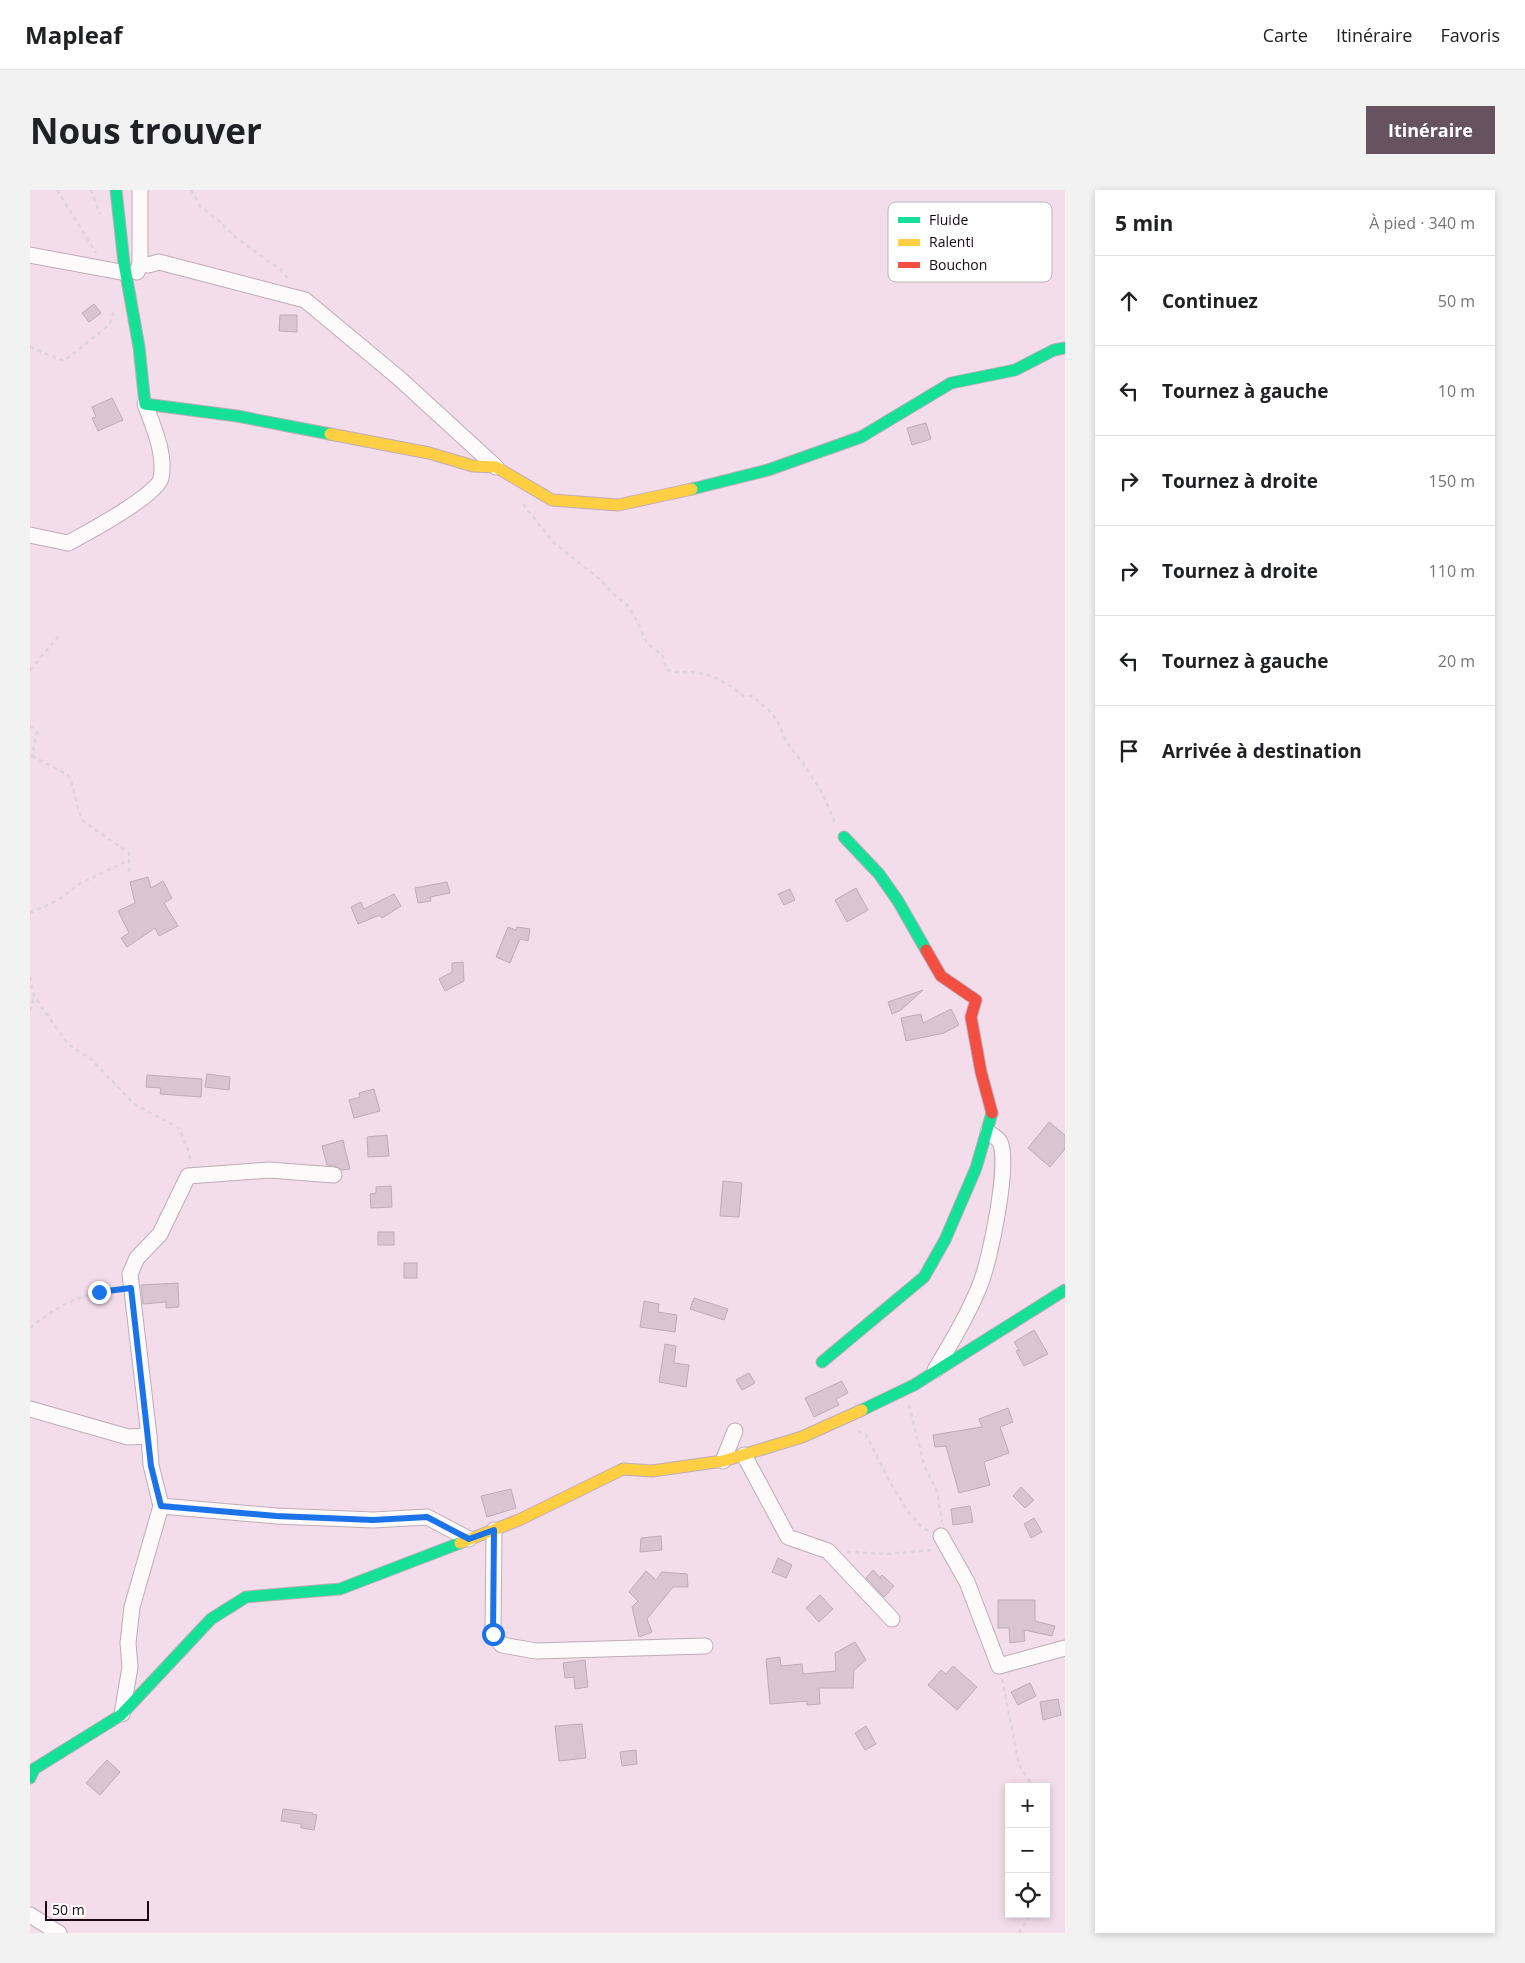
<!DOCTYPE html>
<html lang="fr">
<meta charset="utf-8">
<style>
:root{--surface:#fff;--page:#f2f2f2;--text:#202124;--muted:#757577;--line:#e0e0e0;--accent:#66535f}
body{margin:0;font-family:"Open Sans",sans-serif;background:var(--page);color:var(--text)}
.controls{position:absolute;right:15px;bottom:15px;display:grid;overflow:hidden;border-radius:0px;box-shadow:0 2px 8px #0003}
.controls button{width:45px;height:45px;display:grid;place-items:center;padding:0;border:0;border-bottom:1px solid var(--line);background:var(--surface);color:var(--text);font:25px sans-serif}
.scale{position:absolute;left:15px;bottom:12px;width:104px;box-sizing:border-box;padding-left:5px;border:2px solid #190813;border-top:0;font-size:14px;line-height:18px;white-space:nowrap;color:#190813;-webkit-text-stroke:4px #fff;paint-order:stroke}
.stop{position:absolute;width:15px;height:15px;margin:-11px;border:4px solid #1a73e8;border-radius:50%;background:#fff}
.stop.end{background:#1a73e8;border-color:#fff;box-shadow:0 1px 5px #0008}
.list{margin:0;padding:0;list-style:none}
h2{display:flex;justify-content:space-between;align-items:center;height:65px;margin:0;padding:0 20px;font-size:21px}
h2 small{font-size:16px;font-weight:400;color:var(--muted)}
.list li{display:grid;grid-template-columns:32px 1fr auto;gap:15px;align-items:center;box-sizing:border-box;height:90px;padding:0 20px;border-top:1px solid var(--line)}
.list b{display:block;font-size:19px;white-space:nowrap}
.list em{font-size:16px;font-style:normal;color:var(--muted)}
.icon{flex:none;width:28px;height:28px;fill:none;stroke:currentColor;stroke-width:2;stroke-linecap:round;stroke-linejoin:round}
.map{position:relative;flex:none;width:1035px;height:1743px;overflow:hidden;border-radius:0px}
header{display:flex;align-items:center;gap:30px;box-sizing:border-box;height:70px;padding:0 25px;background:var(--surface);border-bottom:1px solid var(--line)}
header strong{font-size:24px}
nav{display:flex;gap:28px;margin-inline-start:auto;font-size:18px}
.intro{display:flex;align-items:center;justify-content:space-between;box-sizing:border-box;height:120px;padding:0 30px}
h1{margin:0;font-size:35px}
.button{padding:12px 22px;border-radius:0px;background:var(--accent);color:#fff;font-size:18px;font-weight:700}
main{display:flex;gap:30px;padding:0 30px}
aside{flex:1;background:var(--surface);border-radius:0px;box-shadow:0 2px 8px #0003}
.map>svg:first-child{display:block}
</style>
<header>
<strong>Mapleaf</strong>
<nav><a>Carte</a><a>Itinéraire</a><a>Favoris</a></nav>
</header>
<div class="intro"><h1>Nous trouver</h1><a class="button">Itinéraire</a></div>
<main>
<div class="map">
<svg width="1035" height="1743" viewBox="0 0 1035 1743">
<rect width="100%" height="100%" fill="#f4ddeb"/>
<!-- building -->
<g fill="#d9c5d1" stroke="#bfacb7">
<path d="M 64,114 L 71,123 L 59,132 L 52,123 Z"/>
<path d="M 250,125 L 267,125 L 267,142 L 249,141 Z"/>
<path d="M 82,208 L 93,230 L 68,241 L 62,228 L 66,227 L 62,217 Z"/>
<path d="M 896,233 L 901,249 L 882,255 L 877,238 Z"/>
<path d="M 118,687 L 121,698 L 133,691 L 142,708 L 134,713 L 148,736 L 129,746 L 125,738 L 97,757 L 91,748 L 99,743 L 88,721 L 105,713 L 100,692 Z"/>
<path d="M 417,692 L 420,703 L 400,707 L 401,711 L 388,713 L 385,698 Z"/>
<path d="M 826,698 L 838,720 L 817,732 L 805,710 Z"/>
<path d="M 760,699 L 765,710 L 754,715 L 748,704 Z"/>
<path d="M 364,704 L 371,716 L 352,728 L 350,726 L 347,726 L 328,734 L 321,717 L 331,712 L 334,719 Z"/>
<path d="M 478,737 L 486,740 L 487,737 L 500,739 L 498,751 L 490,749 L 480,773 L 466,767 Z"/>
<path d="M 433,772 L 434,791 L 415,801 L 409,789 L 422,782 L 422,773 Z"/>
<path d="M 893,800 L 871,820 L 862,824 L 858,812 Z"/>
<path d="M 921,819 L 929,835 L 914,843 L 876,851 L 871,828 L 891,824 L 893,833 Z"/>
<path d="M 177,884 L 200,887 L 199,900 L 175,897 Z"/>
<path d="M 117,885 L 172,889 L 171,907 L 130,904 L 131,898 L 116,897 Z"/>
<path d="M 344,899 L 350,921 L 324,928 L 319,910 L 330,907 L 329,903 Z"/>
<path d="M 1019,932 L 1035,945 L 1035,959 L 1020,977 L 998,958 Z"/>
<path d="M 357,945 L 359,966 L 338,967 L 337,947 Z"/>
<path d="M 313,950 L 320,979 L 312,980 L 305,976 L 297,975 L 292,956 Z"/>
<path d="M 693,991 L 712,993 L 709,1027 L 690,1026 Z"/>
<path d="M 361,996 L 362,1017 L 341,1018 L 340,1004 L 346,1003 L 346,997 Z"/>
<rect x="348" y="1042" width="16" height="13"/>
<rect x="374" y="1073" width="13" height="15"/>
<path d="M 148,1093 L 149,1117 L 136,1118 L 136,1112 L 113,1114 L 111,1095 Z"/>
<path d="M 664,1108 L 698,1119 L 694,1130 L 660,1119 Z"/>
<path d="M 614,1111 L 629,1114 L 628,1122 L 647,1125 L 645,1142 L 610,1137 Z"/>
<path d="M 1004,1140 L 1018,1164 L 994,1176 L 986,1161 L 989,1160 L 984,1152 Z"/>
<path d="M 635,1154 L 646,1156 L 644,1173 L 659,1175 L 656,1197 L 629,1192 Z"/>
<path d="M 719,1183 L 725,1193 L 712,1200 L 706,1190 Z"/>
<path d="M 812,1191 L 818,1203 L 806,1209 L 809,1215 L 784,1227 L 775,1208 Z"/>
<path d="M 978,1218 L 983,1232 L 970,1237 L 979,1263 L 954,1272 L 960,1295 L 929,1303 L 916,1256 L 905,1257 L 903,1245 L 952,1237 L 949,1229 Z"/>
<path d="M 991,1297 L 1004,1310 L 995,1318 L 983,1306 Z"/>
<path d="M 481,1299 L 486,1318 L 457,1327 L 451,1306 Z"/>
<path d="M 940,1316 L 943,1332 L 923,1335 L 921,1319 Z"/>
<path d="M 1004,1328 L 1012,1342 L 1001,1348 L 994,1334 Z"/>
<path d="M 631,1346 L 632,1360 L 610,1362 L 611,1348 Z"/>
<path d="M 748,1368 L 762,1375 L 756,1388 L 742,1382 Z"/>
<path d="M 843,1380 L 850,1388 L 852,1385 L 864,1396 L 854,1407 L 836,1388 Z"/>
<path d="M 616,1381 L 626,1390 L 632,1382 L 657,1384 L 658,1397 L 643,1397 L 617,1429 L 622,1442 L 609,1447 L 602,1417 L 608,1411 L 599,1402 Z"/>
<path d="M 790,1405 L 803,1419 L 789,1432 L 776,1418 Z"/>
<path d="M 968,1410 L 1005,1410 L 1005,1431 L 1025,1436 L 1022,1446 L 994,1440 L 995,1451 L 980,1453 L 979,1438 L 968,1438 Z"/>
<path d="M 825,1452 L 836,1470 L 824,1480 L 823,1498 L 789,1498 L 790,1514 L 777,1515 L 777,1511 L 740,1514 L 736,1469 L 750,1467 L 751,1476 L 772,1474 L 773,1484 L 806,1481 L 805,1463 Z"/>
<path d="M 555,1470 L 558,1497 L 545,1499 L 544,1487 L 535,1488 L 533,1473 Z"/>
<path d="M 923,1476 L 947,1497 L 927,1520 L 898,1495 L 911,1480 L 916,1484 Z"/>
<path d="M 1000,1493 L 1006,1506 L 988,1515 L 981,1502 Z"/>
<path d="M 1028,1509 L 1031,1525 L 1013,1530 L 1010,1512 Z"/>
<path d="M 552,1534 L 556,1568 L 529,1571 L 525,1536 Z"/>
<path d="M 836,1536 L 846,1554 L 835,1560 L 825,1543 Z"/>
<path d="M 606,1560 L 607,1574 L 592,1576 L 590,1562 Z"/>
<path d="M 77,1570 L 90,1582 L 70,1605 L 56,1593 Z"/>
<path d="M 253,1619 L 283,1623 L 282,1624 L 287,1625 L 284,1640 L 271,1638 L 271,1634 L 251,1631 Z"/>
</g>
<g fill="none" stroke-linecap="round" stroke-linejoin="round">
<defs>
<g id="street">
<path d="M 0,65 L 96,83"/>
<path d="M 110,74 L 118,75 L 129,72 L 275,110 L 370,189 L 466,277"/>
<path d="M 107,82 L 110,74 L 110,0"/>
<path d="M 0,345 L 38,353 C 55,344 128,305 131,288 C 136,264 123,236 115,214"/>
<path d="M 905,1180 C 921,1153 938,1125 950,1095 C 960,1071 980,974 970,952 C 968,948 962,945 958,942"/>
<path d="M 0,1219 L 98,1247 L 119,1246 L 121,1275 L 131,1316 L 246,1326 L 343,1330 L 397,1327 L 439,1349"/>
<path d="M 119,1246 L 100,1084 L 107,1068 L 130,1044 L 158,986 L 239,980 L 304,985"/>
<path d="M 714,1265 L 758,1347 L 798,1361 L 862,1429"/>
<path d="M 693,1271 L 705,1241"/>
<path d="M 464,1340 L 463,1444 L 472,1455 L 506,1461 L 675,1456"/>
<path d="M 911,1346 L 937,1392 L 969,1476 L 1035,1458"/>
<path d="M 92,1524 L 100,1477 L 98,1453 L 102,1417 L 131,1316"/>
<path d="M 0,1725 L 29,1743"/>
</g>
<g id="fast">
<path d="M 86,0 L 94,73 L 109,157 L 115,214 L 207,226 L 300,244"/>
<path d="M 662,299 L 738,280 L 831,247 L 921,193 L 985,180 L 1024,160 L 1035,158"/>
<path d="M 814,647 L 849,684 L 868,711 L 896,760"/>
<path d="M 792,1172 L 894,1087 L 915,1050 L 946,978 L 962,923"/>
<path d="M 832,1220 L 884,1195 L 1035,1100"/>
<path d="M 0,1588 L 4,1579 L 91,1525 L 181,1429 L 216,1407 L 310,1399 L 430,1353"/>
</g>
<g id="slow">
<path d="M 300,244 L 399,263 L 443,276 L 466,277 L 522,310 L 588,315 L 662,299"/>
<path d="M 430,1353 L 489,1330 L 593,1279 L 622,1281 L 693,1271 L 772,1247 L 832,1220"/>
</g>
<path id="jam" d="M 896,760 L 911,786 L 946,810 L 941,827 L 951,882 L 962,923"/>
</defs>
<!-- street casing -->
<use href="#street" stroke="#bfacb7" stroke-width="17"/>
<!-- fast casing -->
<use href="#fast" stroke="#bfacb7" stroke-width="13"/>
<!-- slow casing -->
<use href="#slow" stroke="#bfacb7" stroke-width="13"/>
<!-- jam casing -->
<use href="#jam" stroke="#bfacb7" stroke-width="13"/>
<!-- path -->
<g stroke="#dbd4d8" stroke-width="2.5" stroke-dasharray="4 4" stroke-linecap="butt">
<path d="M 27,0 L 66,63"/>
<path d="M 61,0 L 70,24"/>
<path d="M 161,0 L 170,16 L 188,30 L 205,47 L 251,80 L 260,91"/>
<path d="M 0,157 L 34,171 L 80,134 L 84,120"/>
<path d="M 493,314 L 524,353 L 571,390 L 582,403 L 597,415 L 606,429 L 617,453 L 632,465 L 637,480 C 647,483 651,482 660,482 C 680,483 699,493 713,506 L 722,506 L 738,519 L 747,530 L 757,553 L 773,573 L 793,604 L 805,633"/>
<path d="M 0,480 L 29,446"/>
<path d="M 0,536 L 7,542 L 2,566 L 0,569"/>
<path d="M 2,566 L 38,585 L 42,594 L 48,618 L 53,631 L 99,663 L 99,685"/>
<path d="M 0,723 L 28,710 L 51,693 L 99,670"/>
<path d="M 0,787 L 4,806 L 38,854 L 62,870 L 104,914 L 149,938 L 160,965 L 159,972"/>
<path d="M 0,821 L 4,806"/>
<path d="M 0,1138 C 29,1114 52,1104 89,1099"/>
<path d="M 879,1215 L 894,1275 L 907,1301 L 912,1332"/>
<path d="M 828,1241 L 836,1245 C 849,1269 875,1330 899,1341"/>
<path d="M 817,1362 L 856,1364 L 904,1360"/>
<path d="M 972,1489 L 989,1575 L 1003,1597"/>
<path d="M 989,1743 L 1001,1724"/>
</g>
<!-- street -->
<use href="#street" stroke="#fdfafc" stroke-width="15"/>
<!-- fast -->
<use href="#fast" stroke="#16e098" stroke-width="11"/>
<!-- slow -->
<use href="#slow" stroke="#ffcf43" stroke-width="11"/>
<!-- jam -->
<use href="#jam" stroke="#f24e42" stroke-width="11"/>
</g>
<g fill="none" stroke-linecap="round" stroke-linejoin="round">
<!-- route -->
<path stroke="#1a73e8" stroke-width="6" d="M 69,1102 L 101,1098 L 121,1276 L 131,1316 L 246,1326 L 343,1330 L 397,1327 L 439,1349 L 464,1340 L 463,1444"/>
</g>
<!-- legend -->
<rect x="858" y="12" width="164" height="80" rx="8" fill="#fff" stroke="#bab5b8" stroke-width="1"/>
<rect x="868" y="27" width="22" height="6" fill="#16e098"/>
<rect x="868" y="49" width="22" height="7" fill="#ffcf43"/>
<rect x="868" y="72" width="22" height="6" fill="#f24e42"/>
<g font-size="14" fill="#190813">
<text x="899" y="35">Fluide</text>
<text x="899" y="57">Ralenti</text>
<text x="899" y="80">Bouchon</text>
</g>
</svg>
<div class="controls">
<button>+</button>
<button>−</button>
<button><svg class="icon" aria-label="locate" viewBox="0 0 24 24"><circle cx="12" cy="12" r="6"/><path d="M12 2v4M12 18v4M2 12h4M18 12h4"/></svg></button>
</div>
<div class="scale">50 m</div>
<div class="stop" style="left:463px;top:1444px"></div>
<div class="stop end" style="left:69px;top:1102px"></div>
</div>
<aside>
<h2>5 min<small>À pied · 340 m</small></h2>
<ul class="list">
<li><svg class="icon" aria-label="ahead" viewBox="0 0 24 24"><path d="M12 20V5M6 11l6-6 6 6"/></svg><div><b>Continuez</b></div><em>50 m</em></li>
<li><svg class="icon" aria-label="left" viewBox="0 0 24 24"><path d="M17 20v-9H6M10 6l-5 5 5 5"/></svg><div><b>Tournez à gauche</b></div><em>10 m</em></li>
<li><svg class="icon" aria-label="right" viewBox="0 0 24 24"><path d="M7 20v-9h11M14 6l5 5-5 5"/></svg><div><b>Tournez à droite</b></div><em>150 m</em></li>
<li><svg class="icon" aria-label="right" viewBox="0 0 24 24"><path d="M7 20v-9h11M14 6l5 5-5 5"/></svg><div><b>Tournez à droite</b></div><em>110 m</em></li>
<li><svg class="icon" aria-label="left" viewBox="0 0 24 24"><path d="M17 20v-9H6M10 6l-5 5 5 5"/></svg><div><b>Tournez à gauche</b></div><em>20 m</em></li>
<li><svg class="icon" aria-label="arrive" viewBox="0 0 24 24"><path d="M6 21V4h12l-3 4 3 4H6"/></svg><div><b>Arrivée à destination</b></div></li>
</ul>
</aside>
</main>
